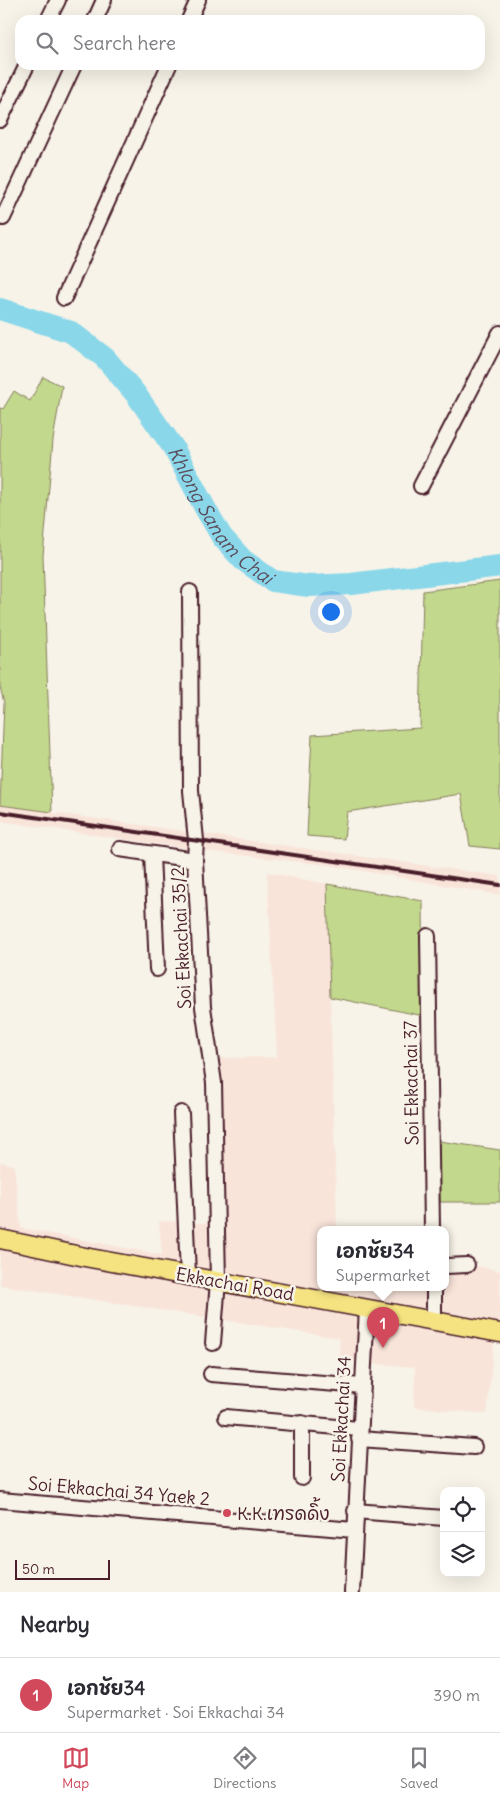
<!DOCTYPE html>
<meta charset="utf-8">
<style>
:root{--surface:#fff;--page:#f7f7f7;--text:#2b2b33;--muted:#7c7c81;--line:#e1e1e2;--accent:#d1495b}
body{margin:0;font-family:Delius,"Playpen Sans Thai",sans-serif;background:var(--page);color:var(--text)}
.controls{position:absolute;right:15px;bottom:15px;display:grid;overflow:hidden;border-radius:10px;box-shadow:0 5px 20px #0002}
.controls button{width:45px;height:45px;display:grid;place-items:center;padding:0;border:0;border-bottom:1px solid var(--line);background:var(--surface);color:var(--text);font:25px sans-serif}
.scale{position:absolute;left:15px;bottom:12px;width:95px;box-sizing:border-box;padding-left:5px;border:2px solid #4a1f2b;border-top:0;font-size:14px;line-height:18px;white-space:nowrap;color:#4a1f2b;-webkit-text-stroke:4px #f7f3e8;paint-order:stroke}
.you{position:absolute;left:330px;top:611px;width:18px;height:18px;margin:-12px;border:4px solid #fff;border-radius:50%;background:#1a73e8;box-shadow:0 0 0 8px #1a73e833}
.badge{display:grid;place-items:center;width:32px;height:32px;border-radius:50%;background:var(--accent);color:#fff;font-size:16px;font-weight:700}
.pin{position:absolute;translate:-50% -41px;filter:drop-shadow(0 1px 2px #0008)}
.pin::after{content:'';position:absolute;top:26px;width:18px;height:15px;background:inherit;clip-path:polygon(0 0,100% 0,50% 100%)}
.popup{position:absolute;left:317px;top:1226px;width:132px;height:65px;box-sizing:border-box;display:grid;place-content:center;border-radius:10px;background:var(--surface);filter:drop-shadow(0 1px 4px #0005);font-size:16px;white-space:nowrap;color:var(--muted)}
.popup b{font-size:19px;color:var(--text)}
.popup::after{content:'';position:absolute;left:50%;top:100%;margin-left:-10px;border:10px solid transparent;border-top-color:var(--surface)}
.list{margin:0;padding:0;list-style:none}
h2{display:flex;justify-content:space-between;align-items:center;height:65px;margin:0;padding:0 20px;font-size:21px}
h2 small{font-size:16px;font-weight:400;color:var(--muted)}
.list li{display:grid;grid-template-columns:32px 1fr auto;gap:15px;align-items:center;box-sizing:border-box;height:75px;padding:0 20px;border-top:1px solid var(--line)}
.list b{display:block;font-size:19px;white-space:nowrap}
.list p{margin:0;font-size:16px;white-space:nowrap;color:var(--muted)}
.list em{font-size:16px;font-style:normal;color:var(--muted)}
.icon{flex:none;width:28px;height:28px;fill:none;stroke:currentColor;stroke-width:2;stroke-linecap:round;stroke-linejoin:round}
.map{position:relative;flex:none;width:500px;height:1592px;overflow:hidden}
.search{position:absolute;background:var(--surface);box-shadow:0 5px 20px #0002;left:15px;right:15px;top:15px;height:55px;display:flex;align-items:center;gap:12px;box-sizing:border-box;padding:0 18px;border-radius:15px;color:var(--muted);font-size:19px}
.sheet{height:140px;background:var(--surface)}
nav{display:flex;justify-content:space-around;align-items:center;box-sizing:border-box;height:70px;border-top:1px solid var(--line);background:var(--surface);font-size:14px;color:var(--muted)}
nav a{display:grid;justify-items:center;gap:2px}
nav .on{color:var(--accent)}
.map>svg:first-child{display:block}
</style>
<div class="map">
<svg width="500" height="1592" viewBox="0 0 500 1592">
<rect width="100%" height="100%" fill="#f7f3e8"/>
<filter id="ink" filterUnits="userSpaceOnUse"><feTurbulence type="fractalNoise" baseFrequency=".02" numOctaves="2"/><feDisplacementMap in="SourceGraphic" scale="10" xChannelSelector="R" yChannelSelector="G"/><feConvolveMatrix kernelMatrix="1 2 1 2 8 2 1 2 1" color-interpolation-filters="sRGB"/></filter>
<g filter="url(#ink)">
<!-- built -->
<g fill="#f9e4da">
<path d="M 0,805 L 500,876 L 500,895 L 328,865 L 204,851 L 0,821 Z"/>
<path d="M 267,872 L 327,884 L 337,1229 L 320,1229 L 320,1287 L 446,1287 L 446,1259 L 500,1271 L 500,1343 L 494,1343 L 487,1414 L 414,1407 L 415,1367 L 340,1361 L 339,1338 L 0,1285 L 0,1162 L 14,1165 L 21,1228 L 162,1255 L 159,1221 L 224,1224 L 214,1058 L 277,1057 Z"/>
</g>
<!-- green -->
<g fill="#c2d88d" stroke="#867c5c">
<path d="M 43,377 L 62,386 L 53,440 L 43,556 L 52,812 L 0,805 L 4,703 L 0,687 L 0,408 L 3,409 L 14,391 L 30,401 Z"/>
<path d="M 500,581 L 500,849 L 470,846 L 461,794 L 347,812 L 344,839 L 307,836 L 312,735 L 420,728 L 423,591 Z"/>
<path d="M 327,884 L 423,901 L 424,1016 L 330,997 Z"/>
<path d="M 439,1141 L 500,1150 L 500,1202 L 440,1202 Z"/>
</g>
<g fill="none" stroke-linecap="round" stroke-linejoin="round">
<!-- river -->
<path stroke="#8ad7ea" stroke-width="22" id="s1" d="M 0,309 L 71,332 L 105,358 L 135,393 L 173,447 L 205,508 L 222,537 L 243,560 L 273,581 L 309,586 L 351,584 L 500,566"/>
<defs>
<g id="minor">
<path d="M 48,20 L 58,0"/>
<path d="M 95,20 L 104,0"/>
<path d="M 189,20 L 198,0"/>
<path d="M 0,120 L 27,65"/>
<path d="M 3,218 L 74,65"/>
<path d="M 64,298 L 169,65"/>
<path d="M 421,486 L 500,333"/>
<path d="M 190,592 L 191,791 L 196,840 L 195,860 L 203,1007 L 214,1083 L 218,1281 L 213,1343"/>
<path d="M 120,849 L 195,860"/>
<path d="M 152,854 L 157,969"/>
<path d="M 428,936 L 432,1229"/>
<path d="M 181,1113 L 188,1275"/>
<path d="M 446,1266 L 467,1265"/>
<path d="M 434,1287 L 434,1320"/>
<path d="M 211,1374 L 362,1386"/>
<path d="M 226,1417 L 359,1429"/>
<path d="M 359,1439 L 474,1447"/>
<path d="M 302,1478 L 302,1423"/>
<path d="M 0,1500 L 354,1530"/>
<path d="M 355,1511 L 444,1518"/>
<path d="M 352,1592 L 367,1308"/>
</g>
<path id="major" d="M 0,1239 L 90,1258 L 500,1333"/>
</defs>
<!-- minor casing -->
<use href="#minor" stroke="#4a1f2b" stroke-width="18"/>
<!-- major casing -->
<use href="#major" stroke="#4a1f2b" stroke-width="21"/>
<!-- minor -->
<use href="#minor" stroke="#f7f3e8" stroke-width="14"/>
<!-- major -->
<use href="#major" stroke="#f5e381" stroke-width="18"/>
<!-- rail -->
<path stroke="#4a1f2b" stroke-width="4" d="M 0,812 L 500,885"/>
</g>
</g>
<!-- markers -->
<circle fill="#d1495b" stroke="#f7f3e8" stroke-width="2" cx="227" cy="1513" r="5"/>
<g text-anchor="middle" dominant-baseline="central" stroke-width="5" stroke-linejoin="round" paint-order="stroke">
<!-- street labels -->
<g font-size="18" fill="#4a1f2b" stroke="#f7f3e8">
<text transform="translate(181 938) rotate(-93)">Soi Ekkachai 35/2</text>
<text transform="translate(411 1083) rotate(-91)">Soi Ekkachai 37</text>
<text transform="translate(235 1284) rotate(10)">Ekkachai Road</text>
<text transform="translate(341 1419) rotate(-87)">Soi Ekkachai 34</text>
<text transform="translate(119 1491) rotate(5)">Soi Ekkachai 34 Yaek 2</text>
</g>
<!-- poi labels -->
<g font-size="18" fill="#4a1f2b" stroke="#f7f3e8" text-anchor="start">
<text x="237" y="1513">K.K.เทรดดิ้ง</text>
</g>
<!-- water labels -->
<g font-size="19" font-style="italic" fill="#5a4d5b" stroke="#f7f3e8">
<text stroke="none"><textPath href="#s1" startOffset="314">Khlong Sanam Chai</textPath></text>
</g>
</g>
</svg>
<div class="controls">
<button><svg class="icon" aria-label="locate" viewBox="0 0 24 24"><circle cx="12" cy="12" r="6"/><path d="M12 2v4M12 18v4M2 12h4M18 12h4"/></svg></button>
<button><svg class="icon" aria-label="layers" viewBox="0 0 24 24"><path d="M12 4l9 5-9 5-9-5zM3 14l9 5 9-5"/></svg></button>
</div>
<div class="scale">50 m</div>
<div class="you"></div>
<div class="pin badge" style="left:383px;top:1348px">1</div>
<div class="popup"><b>เอกชัย34</b>Supermarket</div>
<div class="search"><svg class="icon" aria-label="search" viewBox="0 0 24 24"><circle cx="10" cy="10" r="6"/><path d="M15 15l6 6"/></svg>Search here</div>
</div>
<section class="sheet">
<h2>Nearby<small></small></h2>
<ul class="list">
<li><span class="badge">1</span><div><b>เอกชัย34</b><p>Supermarket · Soi Ekkachai 34</p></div><em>390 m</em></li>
</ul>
</section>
<nav>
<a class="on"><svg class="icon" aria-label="map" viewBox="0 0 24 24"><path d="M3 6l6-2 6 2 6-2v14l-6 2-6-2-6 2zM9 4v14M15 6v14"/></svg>Map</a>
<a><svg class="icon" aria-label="directions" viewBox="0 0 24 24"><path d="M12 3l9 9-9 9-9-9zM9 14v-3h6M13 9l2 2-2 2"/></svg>Directions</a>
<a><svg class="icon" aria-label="saved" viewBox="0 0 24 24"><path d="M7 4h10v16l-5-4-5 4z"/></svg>Saved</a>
</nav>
